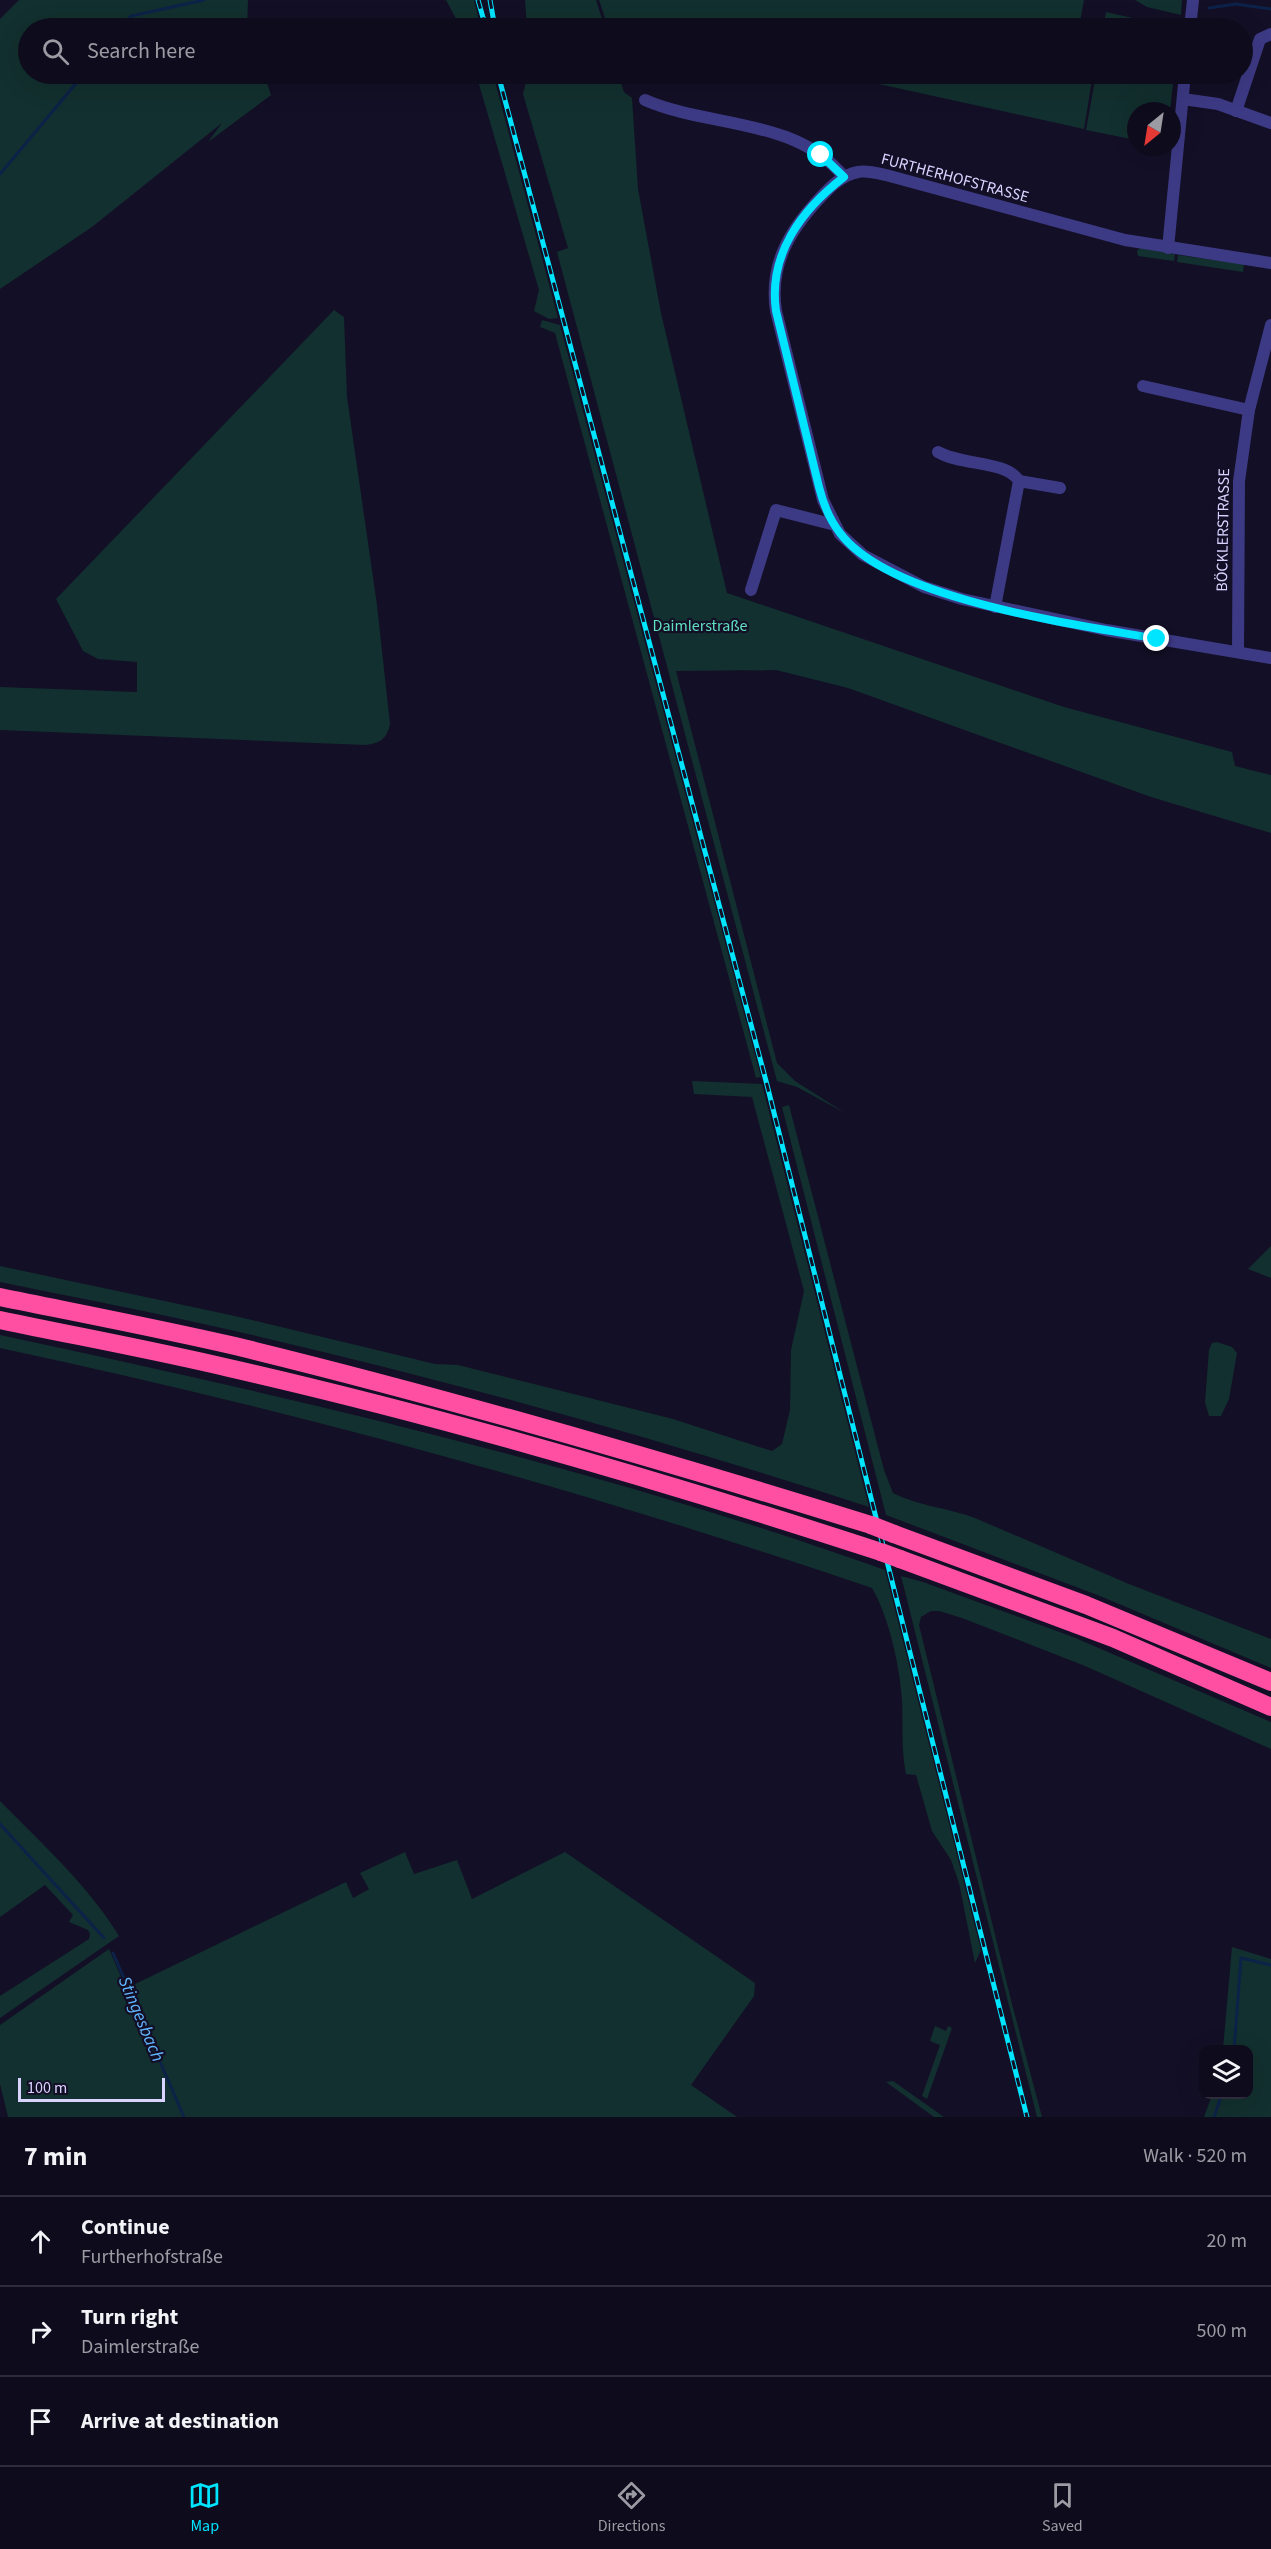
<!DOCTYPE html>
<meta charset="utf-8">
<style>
:root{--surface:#0e0b1c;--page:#1c1929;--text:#f1f3f6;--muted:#9b9ba3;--line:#2e2b3b;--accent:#00e5ff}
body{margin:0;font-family:"Source Sans 3",sans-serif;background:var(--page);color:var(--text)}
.controls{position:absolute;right:18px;bottom:18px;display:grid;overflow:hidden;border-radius:12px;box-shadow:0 6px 24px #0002}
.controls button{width:54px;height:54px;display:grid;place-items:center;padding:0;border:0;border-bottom:2px solid var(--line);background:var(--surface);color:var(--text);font:30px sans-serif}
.compass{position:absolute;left:1127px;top:102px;width:54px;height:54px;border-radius:50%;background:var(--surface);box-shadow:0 6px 24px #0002;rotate:210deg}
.scale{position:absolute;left:18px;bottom:15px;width:147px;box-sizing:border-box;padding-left:6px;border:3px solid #d9d4ff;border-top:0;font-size:16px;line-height:21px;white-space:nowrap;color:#d9d4ff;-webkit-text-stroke:4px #130f26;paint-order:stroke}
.stop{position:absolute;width:18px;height:18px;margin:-14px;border:4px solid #00e5ff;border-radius:50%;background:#fff}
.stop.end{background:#00e5ff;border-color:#fff;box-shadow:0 2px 6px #0008}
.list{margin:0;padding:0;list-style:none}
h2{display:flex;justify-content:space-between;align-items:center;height:78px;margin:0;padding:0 24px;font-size:26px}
h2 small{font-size:20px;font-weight:400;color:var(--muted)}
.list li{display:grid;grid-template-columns:39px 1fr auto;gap:18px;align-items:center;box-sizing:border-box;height:90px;padding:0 24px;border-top:2px solid var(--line)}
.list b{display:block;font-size:22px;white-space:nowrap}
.list p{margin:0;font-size:20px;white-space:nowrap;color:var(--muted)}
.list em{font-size:20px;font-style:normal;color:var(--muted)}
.icon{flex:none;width:33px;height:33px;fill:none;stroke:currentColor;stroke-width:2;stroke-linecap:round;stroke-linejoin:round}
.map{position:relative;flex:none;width:1271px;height:2117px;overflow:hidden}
.search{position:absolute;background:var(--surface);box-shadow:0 6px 24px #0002;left:18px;right:18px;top:18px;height:66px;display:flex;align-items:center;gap:15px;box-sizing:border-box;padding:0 21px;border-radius:33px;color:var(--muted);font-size:22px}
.sheet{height:348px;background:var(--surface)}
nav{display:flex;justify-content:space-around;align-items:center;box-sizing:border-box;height:84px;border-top:2px solid var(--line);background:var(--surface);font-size:16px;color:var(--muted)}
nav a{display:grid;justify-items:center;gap:3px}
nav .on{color:var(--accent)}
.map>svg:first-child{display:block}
</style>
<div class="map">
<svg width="1271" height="2117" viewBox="0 0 1271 2117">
<rect width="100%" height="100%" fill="#130f26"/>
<!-- green -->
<g fill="#12302f">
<path d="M 19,0 L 248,0 L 247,28 L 28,28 L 28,74 L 264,74 L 271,95 L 208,142 L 222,123 L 92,227 L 0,289 L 0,19 Z"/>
<path d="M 446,0 L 474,0 L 481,28 L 461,28 Z"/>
<path d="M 525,0 L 596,0 L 603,22 L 606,21 L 599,0 L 1084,0 L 1080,22 L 1100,26 L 1100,28 L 527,28 Z"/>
<path d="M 1135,0 L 1182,0 L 1181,15 L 1147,7 Z"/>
<path d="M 1106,12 L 1177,28 L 1103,28 Z"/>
<path d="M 476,74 L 493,74 L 558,318 L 549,319 L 534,311 L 539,290 Z"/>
<path d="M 528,74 L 618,74 L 624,92 L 632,98 L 638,189 L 661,313 L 727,593 L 1064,707 L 1232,752 L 1235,766 L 1271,775 L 1271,833 L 1151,797 L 848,688 L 776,670 L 676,671 L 777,1063 L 795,1081 L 845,1113 L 797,1087 L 777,1081 L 557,252 L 568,248 L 523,94 Z"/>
<path d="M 833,74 L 1093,74 L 1084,129 Z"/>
<path d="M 1096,74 L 1174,74 L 1170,111 L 1136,111 L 1136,140 L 1086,130 Z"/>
<path d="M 1140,248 L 1175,254 L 1174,261 L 1138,256 L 1137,251 Z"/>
<path d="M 1178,255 L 1244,264 L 1243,272 L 1177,262 Z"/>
<path d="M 334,310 L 344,317 L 347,397 L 377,605 L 390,724 C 387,739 380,743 366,745 L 0,730 L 0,687 L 137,692 L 137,662 L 98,659 L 83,651 L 56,599 Z"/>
<path d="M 542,320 L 560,325 L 761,1077 L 756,1078 L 555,333 L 540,327 Z"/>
<path d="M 692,1081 L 762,1084 L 869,1507 C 661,1439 449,1380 235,1331 C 157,1313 78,1298 0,1282 L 0,1266 L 235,1316 L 435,1364 L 458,1365 L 673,1419 L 772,1451 L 782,1444 L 790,1410 L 791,1350 L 804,1291 L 752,1097 L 694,1094 Z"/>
<path d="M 789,1105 L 884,1470 L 893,1493 C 919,1506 948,1508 975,1518 L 1129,1584 L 1271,1639 L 1271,1668 L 1100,1596 L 886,1515 L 782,1107 Z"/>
<path d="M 1271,1246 L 1271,1278 L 1248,1269 Z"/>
<path d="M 0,1335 C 299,1399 597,1467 885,1570 L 981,1950 L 975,1963 L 959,1883 L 951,1860 L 932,1831 L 916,1775 L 906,1774 C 901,1749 903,1725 902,1700 C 900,1667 889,1617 872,1588 C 587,1491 296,1411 0,1348 Z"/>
<path d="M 1217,1342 L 1232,1347 L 1237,1353 L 1229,1399 L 1221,1416 L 1209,1416 L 1205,1402 L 1209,1350 L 1212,1343 Z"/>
<path d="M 901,1576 L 923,1582 L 1073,1637 L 1271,1722 L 1271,1749 L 1085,1666 L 962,1618 L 939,1611 L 931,1611 L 921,1617 L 919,1625 L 1012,2004 L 1042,2117 L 1037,2117 Z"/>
<path d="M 0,1801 C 42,1844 88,1885 119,1936 L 0,2018 L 0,1996 L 89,1939 L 90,1934 L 88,1930 L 69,1922 L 73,1915 L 45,1885 L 0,1917 Z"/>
<path d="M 405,1852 L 414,1874 L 457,1860 L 472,1899 L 565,1852 L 755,1983 L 754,1996 L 691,2085 L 737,2117 L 8,2117 L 0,2084 L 0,2025 L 109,1949 L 134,2007 L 140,2004 L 131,1986 L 346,1882 L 353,1898 L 369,1889 L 360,1873 Z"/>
<path d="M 1232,1947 L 1271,1959 L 1271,2117 L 1204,2117 L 1212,2095 L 1248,2094 L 1248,2050 L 1223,2049 Z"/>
<path d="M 935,2026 L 946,2031 L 948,2026 L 952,2028 L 927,2099 L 922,2096 L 940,2045 L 930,2041 Z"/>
<path d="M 893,2081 L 944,2117 L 934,2117 L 886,2082 Z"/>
</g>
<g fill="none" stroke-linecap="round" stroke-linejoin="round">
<!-- stream -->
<g stroke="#0c2248" stroke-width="3">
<path d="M 1209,8 L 1236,4 L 1271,9"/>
<path d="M 121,28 L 131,16 L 204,0"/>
<path d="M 0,174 L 84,74"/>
<path d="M 0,1824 L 104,1938"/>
<path d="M 113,1953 L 184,2117"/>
<path d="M 1234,2050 L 1241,1958 L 1271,1965"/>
<path d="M 1214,2117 L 1222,2094"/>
</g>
<!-- minor -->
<g stroke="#3d3a85" stroke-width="12">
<path d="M 1190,28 L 1193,0"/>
<path d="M 1183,99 L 1218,104 L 1271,123"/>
<path d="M 645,100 C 709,128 795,117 844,177"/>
<path d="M 1236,111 L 1260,39 L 1271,34"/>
<path d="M 1168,248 L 1185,74"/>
<path d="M 1271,263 L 1125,240 L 886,175 C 877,173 866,170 858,172 C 842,175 830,187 820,198 C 789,231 769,265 776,311 L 823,500 L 840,534 L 863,555 L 924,587 L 962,599 L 1106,630 L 1271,658"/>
<path d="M 1143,386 L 1249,410"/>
<path d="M 938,452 C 962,466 1006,460 1019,481 L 995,607"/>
<path d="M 1019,481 L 1060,488"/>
<path d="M 751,590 L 776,510 L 835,525"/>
<path d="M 1238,652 L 1239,481 L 1249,410 L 1271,325"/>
</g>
<!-- highway -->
<g stroke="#ff4fa3" stroke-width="18">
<path d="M 0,1297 C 78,1313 157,1328 235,1346 C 449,1398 661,1460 871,1525"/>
<path d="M 0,1320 C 76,1336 153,1350 229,1368 C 449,1418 666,1482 881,1552"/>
<path d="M 894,1534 L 1086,1605 L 1271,1682"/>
<path d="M 900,1559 L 1113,1638 L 1271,1707"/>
</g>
<defs>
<g id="rail">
<path d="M 478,0 L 486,28"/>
<path d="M 490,0 L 495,28"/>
<path d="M 498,74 L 766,1081 L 1027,2117"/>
</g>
</defs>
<!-- rail casing -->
<use href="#rail" stroke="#00e5ff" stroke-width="5"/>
<!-- rail -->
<use href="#rail" stroke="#130f26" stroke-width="3" stroke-dasharray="9" stroke-linecap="butt"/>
<!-- highway-bridge -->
<g stroke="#ff4fa3" stroke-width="18">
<path d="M 871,1525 L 894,1534"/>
<path d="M 881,1552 L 900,1559"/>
</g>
</g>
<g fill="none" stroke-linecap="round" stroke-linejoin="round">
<!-- route -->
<path stroke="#00e5ff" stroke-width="8" d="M 821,155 L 844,177 C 801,210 768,255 776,311 L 819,487 C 823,503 829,519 840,533 C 890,600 1075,624 1157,639"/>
</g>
<g text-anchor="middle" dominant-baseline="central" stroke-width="4.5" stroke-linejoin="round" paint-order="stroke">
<!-- street labels -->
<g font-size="16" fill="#d9d4ff" stroke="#130f26">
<text transform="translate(955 178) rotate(15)">FURTHERHOFSTRASSE</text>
<text transform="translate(1223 530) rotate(-89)">BÖCKLERSTRASSE</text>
</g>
<!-- park labels -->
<g font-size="16" fill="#5fe0c0" stroke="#130f26">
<text x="700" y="626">Daimlerstraße</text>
</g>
<!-- water labels -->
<g font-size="18" font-style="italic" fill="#62b6ff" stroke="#130f26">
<text transform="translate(141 2019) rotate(67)">Stingesbach</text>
</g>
</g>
</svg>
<div class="controls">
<button><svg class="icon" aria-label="layers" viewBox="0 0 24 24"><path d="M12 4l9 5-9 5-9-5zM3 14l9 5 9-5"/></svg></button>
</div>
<svg class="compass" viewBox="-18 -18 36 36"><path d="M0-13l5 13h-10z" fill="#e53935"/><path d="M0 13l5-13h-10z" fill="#9b9ba3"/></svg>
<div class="scale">100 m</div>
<div class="stop" style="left:821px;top:155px"></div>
<div class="stop end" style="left:1157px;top:639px"></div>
<div class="search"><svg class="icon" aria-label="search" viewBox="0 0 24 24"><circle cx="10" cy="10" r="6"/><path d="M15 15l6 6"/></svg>Search here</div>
</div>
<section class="sheet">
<h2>7 min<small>Walk · 520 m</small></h2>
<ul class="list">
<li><svg class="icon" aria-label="ahead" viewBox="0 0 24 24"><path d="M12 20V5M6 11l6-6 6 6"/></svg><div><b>Continue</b><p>Furtherhofstraße</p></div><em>20 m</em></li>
<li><svg class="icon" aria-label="right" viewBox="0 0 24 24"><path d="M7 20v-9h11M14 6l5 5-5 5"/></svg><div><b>Turn right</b><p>Daimlerstraße</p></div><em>500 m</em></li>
<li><svg class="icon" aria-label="arrive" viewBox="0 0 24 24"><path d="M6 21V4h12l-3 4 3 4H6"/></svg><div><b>Arrive at destination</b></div></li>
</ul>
</section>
<nav>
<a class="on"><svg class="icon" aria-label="map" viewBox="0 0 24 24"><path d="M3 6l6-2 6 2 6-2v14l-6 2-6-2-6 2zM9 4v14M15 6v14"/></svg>Map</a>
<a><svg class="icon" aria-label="directions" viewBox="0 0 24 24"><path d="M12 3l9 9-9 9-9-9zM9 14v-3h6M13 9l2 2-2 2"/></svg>Directions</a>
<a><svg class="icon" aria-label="saved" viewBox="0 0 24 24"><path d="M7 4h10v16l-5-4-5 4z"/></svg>Saved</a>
</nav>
